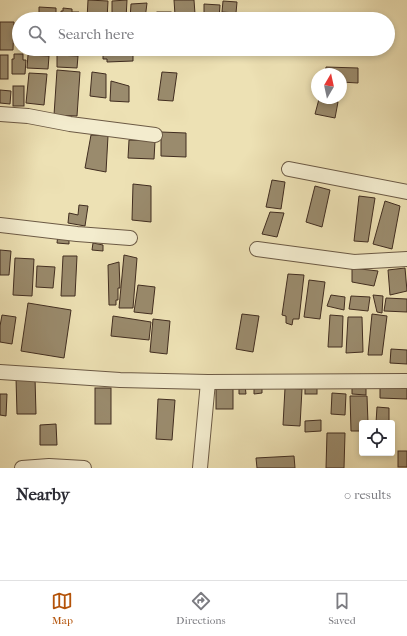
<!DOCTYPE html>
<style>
:root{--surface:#fff;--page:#f7f7f7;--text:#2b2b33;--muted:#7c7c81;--line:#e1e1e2;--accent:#b45309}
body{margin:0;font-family:"IM FELL French Canon",serif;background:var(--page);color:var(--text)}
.controls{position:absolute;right:12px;bottom:12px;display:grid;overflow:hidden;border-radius:4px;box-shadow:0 2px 6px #0003}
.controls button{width:36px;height:36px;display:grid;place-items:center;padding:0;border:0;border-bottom:1px solid var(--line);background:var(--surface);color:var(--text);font:20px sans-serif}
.compass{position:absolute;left:311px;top:68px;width:36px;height:36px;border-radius:50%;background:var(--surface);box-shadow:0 2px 6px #0003;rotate:9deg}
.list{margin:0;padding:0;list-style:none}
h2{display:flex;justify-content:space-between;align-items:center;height:52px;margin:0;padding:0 16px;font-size:17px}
h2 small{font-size:13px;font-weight:400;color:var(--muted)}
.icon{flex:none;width:22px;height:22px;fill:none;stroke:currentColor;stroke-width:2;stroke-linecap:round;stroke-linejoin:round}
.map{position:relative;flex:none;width:407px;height:468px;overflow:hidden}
.search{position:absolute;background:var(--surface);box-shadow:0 2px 6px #0003;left:12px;right:12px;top:12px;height:44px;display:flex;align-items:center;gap:10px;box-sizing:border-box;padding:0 14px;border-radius:22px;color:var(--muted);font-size:15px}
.sheet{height:112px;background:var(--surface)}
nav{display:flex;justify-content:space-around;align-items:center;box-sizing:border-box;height:56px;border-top:1px solid var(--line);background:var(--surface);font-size:11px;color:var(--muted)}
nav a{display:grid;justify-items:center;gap:2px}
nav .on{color:var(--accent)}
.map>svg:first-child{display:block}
</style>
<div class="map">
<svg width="407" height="468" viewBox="0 0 407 468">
<rect width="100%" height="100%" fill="#ede1b4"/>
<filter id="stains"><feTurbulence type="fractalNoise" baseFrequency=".005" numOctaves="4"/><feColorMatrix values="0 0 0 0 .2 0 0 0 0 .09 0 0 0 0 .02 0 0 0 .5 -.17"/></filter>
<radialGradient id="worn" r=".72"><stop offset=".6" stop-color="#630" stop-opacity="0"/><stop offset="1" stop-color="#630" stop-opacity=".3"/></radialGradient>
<!-- building -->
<g fill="#9a8b6d" stroke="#412d20">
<path d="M 88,0 L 108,1 L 107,19 L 87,19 Z"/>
<path d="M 127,0 L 126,19 L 112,19 L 112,1 Z"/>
<path d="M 174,0 L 194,0 L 195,14 L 175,15 Z"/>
<path d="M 223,1 L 237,2 L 236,13 L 222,12 Z"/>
<path d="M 147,3 L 145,19 L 130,19 L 131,4 Z"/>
<path d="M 204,4 L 220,5 L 219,19 L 204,19 Z"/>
<path d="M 39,7 L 56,8 L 56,19 L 39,19 Z"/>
<path d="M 63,8 L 72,9 L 72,12 L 79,12 L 78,19 L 61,19 L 61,11 L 63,11 Z"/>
<rect x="157" y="12" width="14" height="7"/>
<path d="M 0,22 L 14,22 L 13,50 L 0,50 Z"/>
<path d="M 41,49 L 53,49 L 53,54 L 41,53 Z"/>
<path d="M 59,49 L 76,49 L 76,52 L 59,51 Z"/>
<path d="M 86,49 L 106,49 L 106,51 L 86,50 Z"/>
<path d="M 107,50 L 133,50 L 133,61 L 107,62 L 107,59 L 103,59 L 103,53 L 107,53 Z"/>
<path d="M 14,54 L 23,54 L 23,60 L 26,60 L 25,74 L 12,74 L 12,59 L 14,59 Z"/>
<rect x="0" y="55" width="8" height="24"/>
<path d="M 28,55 L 49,56 L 48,69 L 27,68 Z"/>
<path d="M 57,55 L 78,56 L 77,68 L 57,67 Z"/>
<path d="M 326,67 L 358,68 L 358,83 L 341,82 L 341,74 L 325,74 Z"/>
<path d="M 57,70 L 80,72 L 77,116 L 54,115 Z"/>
<path d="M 92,72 L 106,74 L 106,98 L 90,96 Z"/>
<path d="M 162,72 L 177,73 L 173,101 L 158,100 Z"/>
<path d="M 29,73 L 47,74 L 44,105 L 26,103 Z"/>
<path d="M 111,81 L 129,86 L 129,102 L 110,101 Z"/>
<rect x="13" y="86" width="11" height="20"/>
<path d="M 0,90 L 11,91 L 10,104 L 0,103 Z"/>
<path d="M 319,99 L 338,102 L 335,118 L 315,114 Z"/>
<path d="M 161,132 L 186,133 L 186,157 L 161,156 Z"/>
<path d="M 91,135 L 108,136 L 106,172 L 85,168 Z"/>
<path d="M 129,140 L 155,141 L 154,159 L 128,158 Z"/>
<path d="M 272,180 L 285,182 L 281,209 L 266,207 Z"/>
<path d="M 133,184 L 151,186 L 151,222 L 132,220 Z"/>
<path d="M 315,186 L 330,190 L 322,227 L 306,222 Z"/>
<path d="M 359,196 L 375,198 L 368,242 L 354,241 Z"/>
<path d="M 385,201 L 400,206 L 392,249 L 373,244 Z"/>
<path d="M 79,205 L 88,206 L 85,226 L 68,223 L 69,213 L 78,215 Z"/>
<path d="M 270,212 L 284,213 L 277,237 L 262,234 Z"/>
<path d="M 58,234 L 69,235 L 69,244 L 57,243 Z"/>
<path d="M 93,243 L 103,245 L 103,251 L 92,250 Z"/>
<path d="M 0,250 L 11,251 L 9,275 L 0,275 Z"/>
<path d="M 124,255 L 137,258 L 133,308 L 119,308 Z"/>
<path d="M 63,256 L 77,256 L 75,296 L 61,296 Z"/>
<path d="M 15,258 L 34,259 L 32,296 L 13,295 Z"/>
<path d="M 119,262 L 120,288 L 118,288 L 118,300 L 116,300 L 116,305 L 109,305 L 108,265 Z"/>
<path d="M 37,266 L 55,267 L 53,288 L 36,287 Z"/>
<path d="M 352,268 L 378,271 L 374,286 L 352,282 Z"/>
<path d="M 405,268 L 407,291 L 390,295 L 388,270 Z"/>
<path d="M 288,274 L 304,275 L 299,319 L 293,319 L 292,325 L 286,323 L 286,316 L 282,315 Z"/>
<path d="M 309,280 L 325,282 L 320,319 L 304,317 Z"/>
<path d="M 138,285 L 155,287 L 152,314 L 134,312 Z"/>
<path d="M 331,295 L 345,297 L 344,310 L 327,306 Z"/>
<path d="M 373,295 L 383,296 L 382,313 L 377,312 Z"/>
<path d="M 351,296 L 370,297 L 368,311 L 349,309 Z"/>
<path d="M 386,298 L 407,299 L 407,312 L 384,311 Z"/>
<path d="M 28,303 L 71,310 L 64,358 L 21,351 Z"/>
<path d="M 242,314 L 259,316 L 253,352 L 236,349 Z"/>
<path d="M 372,314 L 387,316 L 382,355 L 368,355 Z"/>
<path d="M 2,315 L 16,317 L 12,344 L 0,342 L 0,326 Z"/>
<path d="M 330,315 L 343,316 L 342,347 L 328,347 Z"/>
<path d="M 113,316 L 151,322 L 149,340 L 111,336 Z"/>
<path d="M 348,317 L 362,317 L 363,352 L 346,353 Z"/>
<path d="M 153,319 L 170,321 L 167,354 L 150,352 Z"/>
<path d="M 391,349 L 407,350 L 407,364 L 390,363 Z"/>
<path d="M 16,378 L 35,378 L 36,414 L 17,414 Z"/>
<path d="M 352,384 L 366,384 L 366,395 L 352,394 Z"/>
<path d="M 245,385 L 246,394 L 239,394 L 239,386 Z"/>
<path d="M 254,385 L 262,385 L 262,393 L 254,394 Z"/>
<path d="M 380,386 L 407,386 L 407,399 L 380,398 Z"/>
<rect x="305" y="387" width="12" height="7"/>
<rect x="95" y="388" width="16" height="36"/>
<rect x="216" y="388" width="17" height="21"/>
<path d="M 285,388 L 302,389 L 300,426 L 283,425 Z"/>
<path d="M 332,393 L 346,394 L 345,415 L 331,414 Z"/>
<path d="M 0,394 L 7,394 L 6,416 L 0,415 Z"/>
<path d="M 350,396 L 367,396 L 368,423 L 362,423 L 362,431 L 351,431 Z"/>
<path d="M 158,399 L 175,400 L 172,440 L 156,439 Z"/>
<path d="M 377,407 L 389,408 L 389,423 L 376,423 Z"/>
<path d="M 321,420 L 321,431 L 305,432 L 305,421 Z"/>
<path d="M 56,424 L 57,445 L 40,445 L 40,425 Z"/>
<path d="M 327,433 L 345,433 L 344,468 L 326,468 Z"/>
<rect x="398" y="451" width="9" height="16"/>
<path d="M 294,456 L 295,468 L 257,468 L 256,458 Z"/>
</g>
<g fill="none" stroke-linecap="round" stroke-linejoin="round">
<defs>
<g id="minor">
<path d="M 0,114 L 28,116 L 70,124 L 155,135"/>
<path d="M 289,169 L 407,192"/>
<path d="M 0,225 L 77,234 L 130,238"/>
<path d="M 257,249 L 354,262 L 407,259"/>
<path d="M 0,372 L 120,380 L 208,382 L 407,381"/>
<path d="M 22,468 L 49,466 L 84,468"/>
<path d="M 200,468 L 208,382"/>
</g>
</defs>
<!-- minor casing -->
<use href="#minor" stroke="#6c5a45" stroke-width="16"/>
<!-- minor -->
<use href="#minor" stroke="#f3ecce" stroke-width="14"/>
</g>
<rect width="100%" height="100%" filter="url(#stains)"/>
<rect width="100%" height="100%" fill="url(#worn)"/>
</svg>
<div class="controls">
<button><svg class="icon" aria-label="locate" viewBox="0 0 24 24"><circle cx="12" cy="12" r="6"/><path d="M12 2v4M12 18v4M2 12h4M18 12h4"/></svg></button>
</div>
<svg class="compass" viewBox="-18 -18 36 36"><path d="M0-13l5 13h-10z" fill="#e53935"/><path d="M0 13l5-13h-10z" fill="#7c7c81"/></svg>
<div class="search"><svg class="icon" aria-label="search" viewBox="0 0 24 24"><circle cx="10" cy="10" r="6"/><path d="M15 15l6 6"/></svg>Search here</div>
</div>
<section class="sheet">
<h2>Nearby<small>0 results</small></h2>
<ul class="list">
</ul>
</section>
<nav>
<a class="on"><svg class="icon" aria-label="map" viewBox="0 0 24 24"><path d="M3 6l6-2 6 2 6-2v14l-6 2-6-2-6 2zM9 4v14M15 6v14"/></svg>Map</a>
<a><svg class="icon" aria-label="directions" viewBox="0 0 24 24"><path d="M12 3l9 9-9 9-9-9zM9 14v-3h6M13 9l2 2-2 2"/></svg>Directions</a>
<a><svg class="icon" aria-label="saved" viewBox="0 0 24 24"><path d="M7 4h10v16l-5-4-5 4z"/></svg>Saved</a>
</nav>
